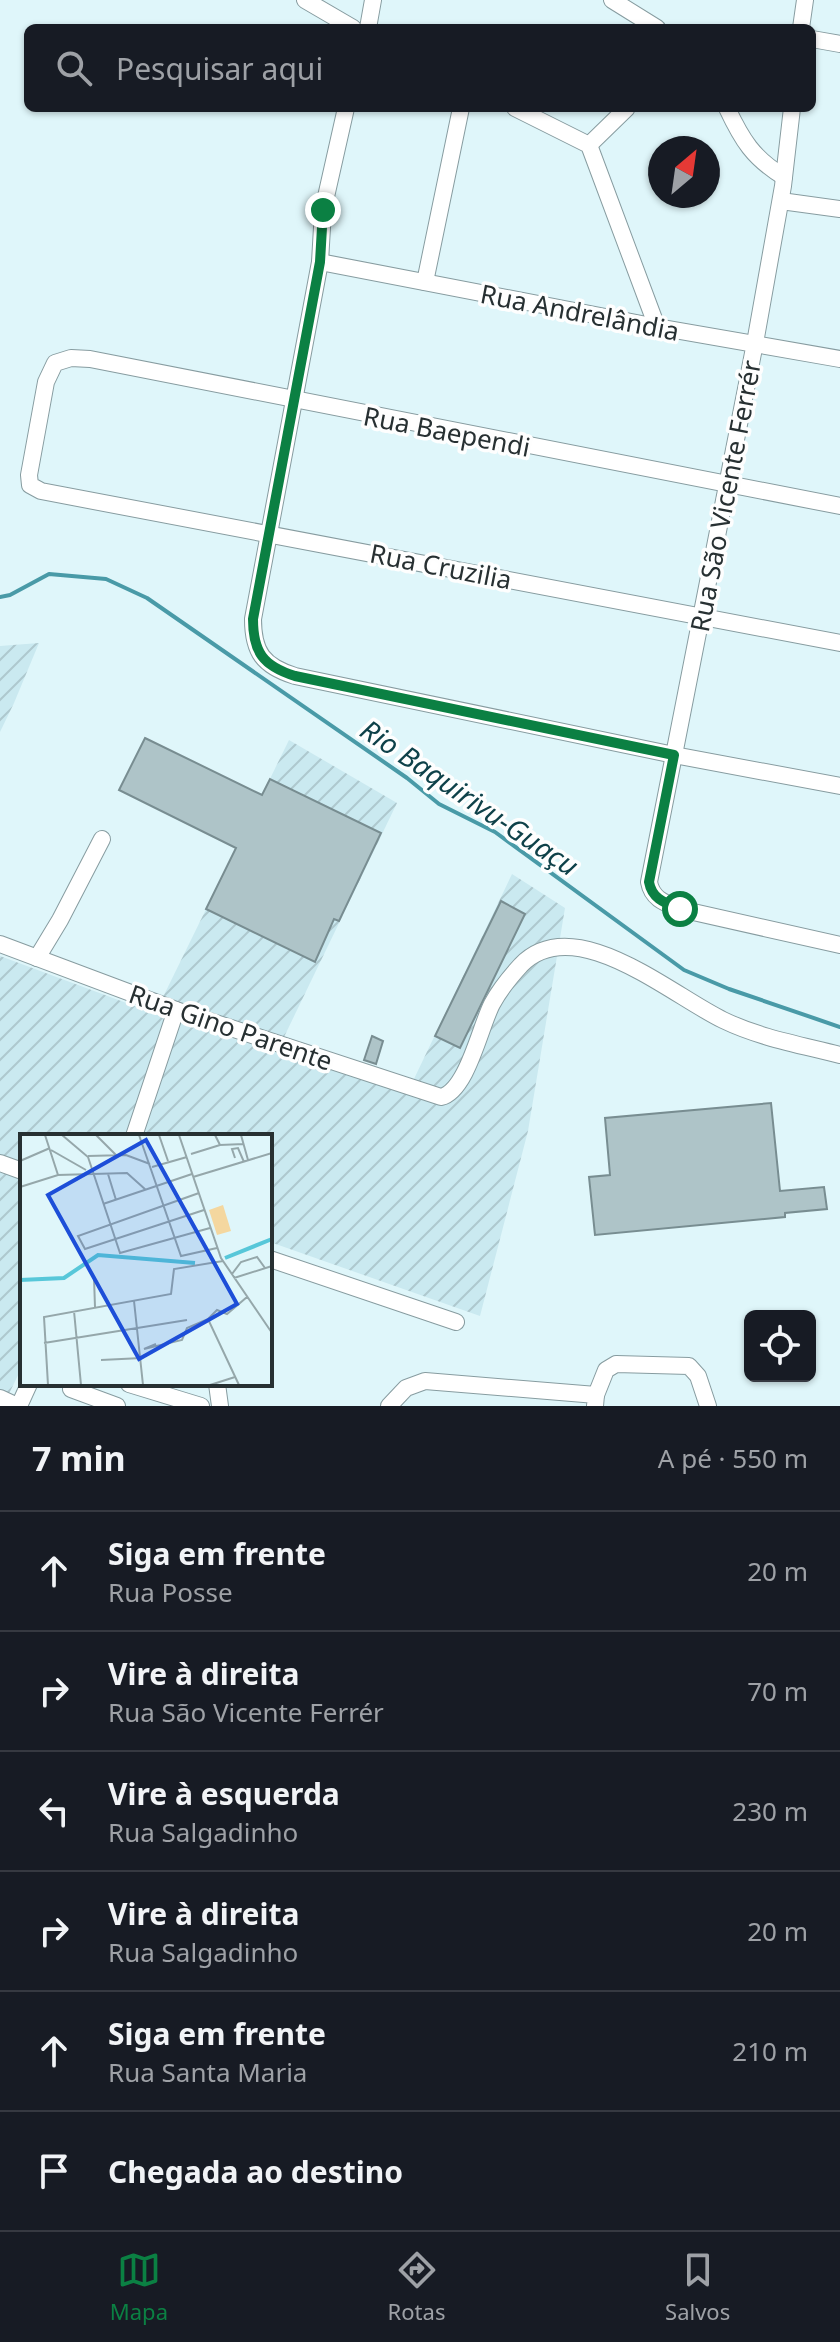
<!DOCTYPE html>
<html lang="pt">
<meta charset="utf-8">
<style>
:root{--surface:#171b24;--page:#20242c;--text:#f1f3f6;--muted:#9ea1a6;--line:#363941;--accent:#0b8043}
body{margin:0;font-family:"Noto Sans",sans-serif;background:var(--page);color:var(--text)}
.controls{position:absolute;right:24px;bottom:24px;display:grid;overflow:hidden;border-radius:12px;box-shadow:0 2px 6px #0004}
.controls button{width:72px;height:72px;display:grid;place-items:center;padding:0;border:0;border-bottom:2px solid var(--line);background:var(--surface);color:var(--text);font:40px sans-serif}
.compass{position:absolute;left:648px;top:136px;width:72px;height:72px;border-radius:50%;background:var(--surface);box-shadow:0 2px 6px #0004;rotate:29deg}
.stop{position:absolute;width:24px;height:24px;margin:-18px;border:6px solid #0b8043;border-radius:50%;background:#fff}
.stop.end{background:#0b8043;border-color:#fff;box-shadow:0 2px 8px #0008}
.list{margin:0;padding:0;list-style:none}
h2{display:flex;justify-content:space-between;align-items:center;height:104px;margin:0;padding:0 32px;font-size:34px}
h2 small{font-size:26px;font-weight:400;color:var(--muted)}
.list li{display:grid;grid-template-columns:52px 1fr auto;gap:24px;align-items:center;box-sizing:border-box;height:120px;padding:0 32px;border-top:2px solid var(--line)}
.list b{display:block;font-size:30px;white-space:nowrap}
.list p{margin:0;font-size:26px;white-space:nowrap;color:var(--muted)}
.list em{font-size:26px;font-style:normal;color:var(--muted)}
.icon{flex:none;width:44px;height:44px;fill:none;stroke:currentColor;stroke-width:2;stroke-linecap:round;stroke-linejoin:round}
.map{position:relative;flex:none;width:840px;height:1406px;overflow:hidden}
.search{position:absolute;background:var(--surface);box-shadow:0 2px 6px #0004;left:24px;right:24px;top:24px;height:88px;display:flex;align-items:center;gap:20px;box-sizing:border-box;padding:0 28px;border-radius:12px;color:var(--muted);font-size:30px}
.sheet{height:824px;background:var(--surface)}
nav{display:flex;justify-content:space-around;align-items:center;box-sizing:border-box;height:112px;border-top:2px solid var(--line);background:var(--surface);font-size:22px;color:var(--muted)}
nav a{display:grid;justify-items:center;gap:4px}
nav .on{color:var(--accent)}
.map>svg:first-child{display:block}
</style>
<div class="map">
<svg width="840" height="1406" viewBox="0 0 840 1406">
<defs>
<pattern id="industrial-furrows" width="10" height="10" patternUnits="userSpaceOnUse" patternTransform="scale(2)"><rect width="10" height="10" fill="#cae9f0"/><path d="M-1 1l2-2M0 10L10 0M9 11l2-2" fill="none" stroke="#aec8ce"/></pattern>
</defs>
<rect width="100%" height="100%" fill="#dff6fa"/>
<!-- industrial -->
<g fill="url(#industrial-furrows)">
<path d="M 39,643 L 14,703 L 0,732 L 0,646 Z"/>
<path d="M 289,740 L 397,803 L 284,1037 L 163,997 Z"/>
<path d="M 512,874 L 565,908 L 528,1131 L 480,1316 L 270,1242 L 270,1136 L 22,1136 L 22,1367 L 3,1406 L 0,1406 L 0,956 L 156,1014 L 353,1077 L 413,1081 Z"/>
</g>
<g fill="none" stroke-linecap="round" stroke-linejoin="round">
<!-- stream -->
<path stroke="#499aa7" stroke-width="4" d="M 0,597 L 10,595 L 49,574 L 106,579 L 147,598 L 407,778 L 439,804 L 495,832 L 684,970 L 729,989 L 840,1027"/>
</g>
<!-- building -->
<g fill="#aec4c8" stroke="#788d91" stroke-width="2">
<path d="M 145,738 L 262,795 L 270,779 L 381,833 L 339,921 L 334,919 L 315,962 L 206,909 L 236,848 L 119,790 Z"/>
<path d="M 501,901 L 525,914 L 460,1048 L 435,1036 Z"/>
<path d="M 372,1036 L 383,1041 L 376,1064 L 364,1060 Z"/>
<path d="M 771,1103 L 780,1191 L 824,1187 L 827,1209 L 785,1213 L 785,1217 L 595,1235 L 589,1177 L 610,1175 L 605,1118 Z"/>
</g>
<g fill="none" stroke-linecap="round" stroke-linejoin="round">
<defs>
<g id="minor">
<path d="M 305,0 L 353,28"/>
<path d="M 612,0 L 657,28"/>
<path d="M 368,28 L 373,0"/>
<path d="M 801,28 L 805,0"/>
<path d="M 812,39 L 840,44"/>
<path d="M 346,108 L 323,210 L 320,262 L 253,619 C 253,652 263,666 295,676 L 674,755 L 840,786"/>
<path d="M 515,108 L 589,145 L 657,327"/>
<path d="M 727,108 C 742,140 753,158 784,177"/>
<path d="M 792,108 L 783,186 L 755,343 L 649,882 C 652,899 665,903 680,909 L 840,945"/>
<path d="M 589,145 L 627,108"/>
<path d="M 781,201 L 840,209"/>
<path d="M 320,262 L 657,327 L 840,359"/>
<path d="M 425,282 L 461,108"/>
<path d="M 840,506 L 90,359 L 71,358 L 55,363 L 46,382 L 29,475 L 30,485 L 41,491 L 840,643"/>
<path d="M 0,944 L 176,1010 L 441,1097 C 467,1091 480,1027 492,1004 C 500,989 510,977 521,965 C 574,910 671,995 723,1020 C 760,1038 801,1045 840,1055"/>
<path d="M 37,958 L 60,920 L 102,839"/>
<path d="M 134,1136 L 176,1010"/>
<path d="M 0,1163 L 22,1171"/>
<path d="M 270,1259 L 456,1322"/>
<path d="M 129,1384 L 201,1406"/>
<path d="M 217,1384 L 220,1406"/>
<path d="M 71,1389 L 117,1406"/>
<path d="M 596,1395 L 606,1370 L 616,1364 L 689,1366 L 698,1376 L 708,1406"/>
<path d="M 0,1398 L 17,1406"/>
<path d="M 19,1406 L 29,1384"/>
<path d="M 389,1406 L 406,1388 L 425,1381 L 596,1395 L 595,1406"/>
</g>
</defs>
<!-- minor casing -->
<use href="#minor" stroke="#879ca0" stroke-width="18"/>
<!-- minor -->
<use href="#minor" stroke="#fff" stroke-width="16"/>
</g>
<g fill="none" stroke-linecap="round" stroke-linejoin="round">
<!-- route -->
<path stroke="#0b8043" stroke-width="10" d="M 323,210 L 320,262 L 253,619 C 253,652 263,666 295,676 L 674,755 L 649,882 C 652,899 665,903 680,909"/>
</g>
<g text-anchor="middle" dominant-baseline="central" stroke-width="7" stroke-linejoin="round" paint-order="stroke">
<!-- street labels -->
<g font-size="26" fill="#273032" stroke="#fefefe">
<text transform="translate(580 312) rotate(11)">Rua Andrelândia</text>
<text transform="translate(447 431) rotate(11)">Rua Baependi</text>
<text transform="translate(725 496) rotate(-79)">Rua São Vicente Ferrér</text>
<text transform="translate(441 566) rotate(11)">Rua Cruzilia</text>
<text transform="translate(231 1027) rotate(19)">Rua Gino Parente</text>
</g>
<!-- water labels -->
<g font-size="28" font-style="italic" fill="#0e4149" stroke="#fefefe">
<text transform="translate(470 797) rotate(34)">Rio Baquirivu-Guaçu</text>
</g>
</g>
<!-- overview -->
<g transform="translate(20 1134)">
<rect width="252" height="252" fill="#dff6fa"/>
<path d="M 203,71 L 211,97 L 197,101 L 189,76 Z" fill="#f4d79f"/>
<path fill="none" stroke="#57c7d9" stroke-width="4" d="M 205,124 L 252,105M 0,146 L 44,144 L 78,121 L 175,129"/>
<path fill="none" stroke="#95a7aa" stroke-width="2" d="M 25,1 L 38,41M 42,1 L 68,23 L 100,119 L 190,94M 76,1 L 96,21M 119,1 L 161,122 L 197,114M 139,1 L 148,27M 159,1 L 201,124 L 252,199M 195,1 L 200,11 L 224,10M 221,1 L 228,26M 31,16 L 66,36M 171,20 L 200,11M 68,22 L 106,21 L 130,30M 215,24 L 212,15 L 218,14 L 224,28M 0,27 L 30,14M 132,33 L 167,23M 88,40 L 96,66M 173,43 L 252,19M 0,53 L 38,41 L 107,39 L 126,56M 179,59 L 58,102 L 65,115 L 184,76M 83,70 L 172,40M 212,140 L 221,128 L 237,123 L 245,134M 74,144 L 75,173M 214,144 L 252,132M 114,167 L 123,251M 54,177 L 61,251M 188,185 L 197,176 L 207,180 L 227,163M 24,209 L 167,186M 136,210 L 124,215 L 162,206 L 167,194 L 188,185 L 219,251M 81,226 L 122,224M 28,251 L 24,183 L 151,160 L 154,135 L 203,127M 190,251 L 215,243"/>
<path fill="#1d4ed8" fill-opacity="0.15" stroke="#1d4ed8" stroke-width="4" d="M 126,6 L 217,170 L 119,225 L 28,61 Z"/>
<rect width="252" height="252" fill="none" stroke="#273032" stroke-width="4"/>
</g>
</svg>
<div class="controls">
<button><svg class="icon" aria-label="locate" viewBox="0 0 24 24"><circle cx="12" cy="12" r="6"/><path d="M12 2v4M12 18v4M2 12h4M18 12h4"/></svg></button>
</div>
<svg class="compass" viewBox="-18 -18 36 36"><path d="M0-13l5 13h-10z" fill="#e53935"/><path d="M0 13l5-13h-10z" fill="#9ea1a6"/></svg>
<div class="stop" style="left:680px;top:909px"></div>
<div class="stop end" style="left:323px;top:210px"></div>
<div class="search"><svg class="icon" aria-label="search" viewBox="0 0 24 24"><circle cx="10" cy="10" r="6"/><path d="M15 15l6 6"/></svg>Pesquisar aqui</div>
</div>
<section class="sheet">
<h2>7 min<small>A pé · 550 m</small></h2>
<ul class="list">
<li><svg class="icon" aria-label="ahead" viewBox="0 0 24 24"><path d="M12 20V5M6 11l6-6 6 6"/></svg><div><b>Siga em frente</b><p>Rua Posse</p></div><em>20 m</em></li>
<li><svg class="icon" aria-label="right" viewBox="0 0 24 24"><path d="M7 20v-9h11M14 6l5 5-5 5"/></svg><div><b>Vire à direita</b><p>Rua São Vicente Ferrér</p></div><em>70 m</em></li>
<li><svg class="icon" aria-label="left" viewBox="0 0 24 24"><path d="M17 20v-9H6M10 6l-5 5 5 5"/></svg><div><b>Vire à esquerda</b><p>Rua Salgadinho</p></div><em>230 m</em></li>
<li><svg class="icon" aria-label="right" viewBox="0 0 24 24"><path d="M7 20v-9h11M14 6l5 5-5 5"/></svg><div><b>Vire à direita</b><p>Rua Salgadinho</p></div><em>20 m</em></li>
<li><svg class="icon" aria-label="ahead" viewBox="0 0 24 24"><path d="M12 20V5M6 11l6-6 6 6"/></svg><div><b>Siga em frente</b><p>Rua Santa Maria</p></div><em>210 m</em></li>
<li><svg class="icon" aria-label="arrive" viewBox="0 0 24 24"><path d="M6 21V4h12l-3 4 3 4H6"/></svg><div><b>Chegada ao destino</b></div></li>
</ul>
</section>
<nav>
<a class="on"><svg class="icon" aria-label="map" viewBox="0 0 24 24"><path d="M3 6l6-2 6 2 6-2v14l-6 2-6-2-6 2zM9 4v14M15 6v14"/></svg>Mapa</a>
<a><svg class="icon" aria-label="directions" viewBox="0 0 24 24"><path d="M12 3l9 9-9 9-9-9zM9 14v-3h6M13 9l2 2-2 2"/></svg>Rotas</a>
<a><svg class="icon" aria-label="saved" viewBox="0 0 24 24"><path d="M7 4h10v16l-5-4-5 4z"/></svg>Salvos</a>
</nav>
